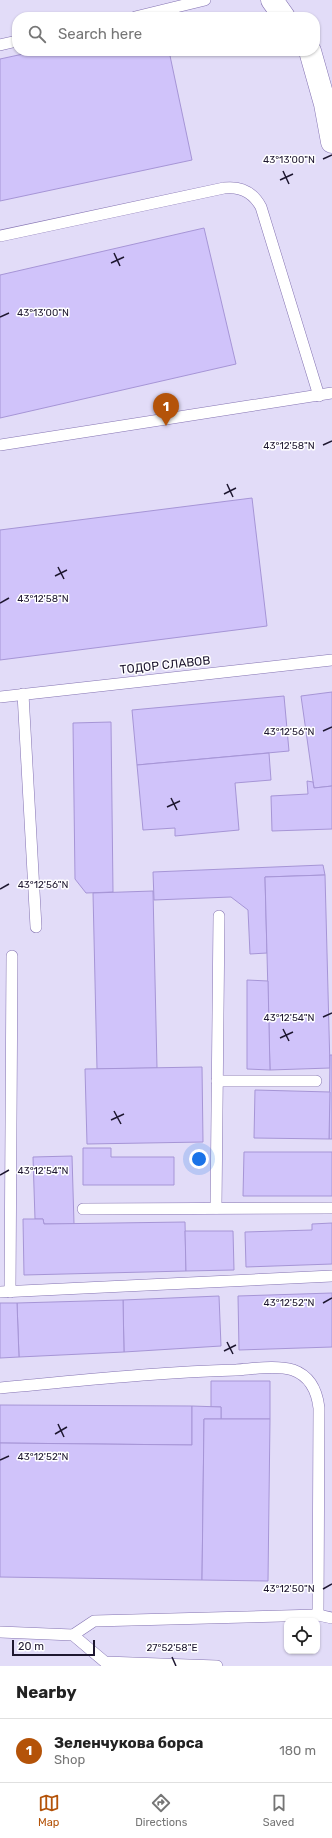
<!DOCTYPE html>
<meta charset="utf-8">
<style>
:root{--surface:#fff;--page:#f2f2f2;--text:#222;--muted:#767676;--line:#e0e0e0;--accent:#b45309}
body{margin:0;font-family:Rubik,sans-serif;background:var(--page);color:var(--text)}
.controls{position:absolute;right:12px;bottom:12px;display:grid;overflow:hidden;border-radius:8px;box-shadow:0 1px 3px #0004}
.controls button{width:36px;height:36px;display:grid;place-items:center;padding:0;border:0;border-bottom:1px solid var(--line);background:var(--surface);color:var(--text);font:20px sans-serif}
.scale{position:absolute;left:12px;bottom:10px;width:83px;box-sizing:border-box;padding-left:4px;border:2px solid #1e1730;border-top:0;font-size:11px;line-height:14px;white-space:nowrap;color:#1e1730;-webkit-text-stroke:3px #fff;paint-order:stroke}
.you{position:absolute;left:199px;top:1159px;width:14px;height:14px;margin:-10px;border:3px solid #fff;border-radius:50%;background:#1a73e8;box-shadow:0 0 0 6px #1a73e833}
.badge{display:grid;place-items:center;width:26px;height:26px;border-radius:50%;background:var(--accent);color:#fff;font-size:13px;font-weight:700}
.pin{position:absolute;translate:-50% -33px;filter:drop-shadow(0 1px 2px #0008)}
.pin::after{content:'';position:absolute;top:21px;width:14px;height:12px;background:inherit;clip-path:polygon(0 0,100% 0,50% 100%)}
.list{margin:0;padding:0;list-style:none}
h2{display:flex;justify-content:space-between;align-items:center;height:52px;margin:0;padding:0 16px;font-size:17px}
h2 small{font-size:13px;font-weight:400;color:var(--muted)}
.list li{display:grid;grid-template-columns:26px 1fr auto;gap:12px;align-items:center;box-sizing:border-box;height:64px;padding:0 16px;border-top:1px solid var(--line)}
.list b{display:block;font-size:15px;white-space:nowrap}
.list p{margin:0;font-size:13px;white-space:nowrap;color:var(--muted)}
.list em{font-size:13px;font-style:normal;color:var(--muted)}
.icon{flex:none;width:22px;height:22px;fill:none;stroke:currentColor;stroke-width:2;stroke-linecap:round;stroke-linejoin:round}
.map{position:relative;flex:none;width:332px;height:1666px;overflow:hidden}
.search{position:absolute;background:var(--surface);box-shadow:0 1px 3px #0004;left:12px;right:12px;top:12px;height:44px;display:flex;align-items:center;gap:10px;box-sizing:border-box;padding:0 14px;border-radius:16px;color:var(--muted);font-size:15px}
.sheet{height:116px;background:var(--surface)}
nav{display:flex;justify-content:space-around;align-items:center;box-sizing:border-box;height:56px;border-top:1px solid var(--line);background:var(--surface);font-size:11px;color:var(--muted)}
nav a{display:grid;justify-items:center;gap:2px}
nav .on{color:var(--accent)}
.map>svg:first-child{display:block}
</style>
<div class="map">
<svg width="332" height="1666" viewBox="0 0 332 1666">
<rect width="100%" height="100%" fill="#e2dcf8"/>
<!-- building -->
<g fill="#d0c3fa" stroke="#a695d6">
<path d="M 37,51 L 169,51 L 192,160 L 0,201 L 0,59 Z"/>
<path d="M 204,228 L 236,364 L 0,418 L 0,275 Z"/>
<path d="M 252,498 L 267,626 L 0,660 L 0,530 Z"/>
<path d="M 332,692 L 332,786 L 314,788 L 301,696 Z"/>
<path d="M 284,696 L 289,751 L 137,765 L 132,710 Z"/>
<path d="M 111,722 L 113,892 L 86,893 L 75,879 L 73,723 Z"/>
<path d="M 269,753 L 271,780 L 235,783 L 239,830 L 175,836 L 175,828 L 143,830 L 137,765 Z"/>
<path d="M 307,781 L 313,782 L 314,788 L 332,786 L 332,829 L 272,831 L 271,796 L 308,794 Z"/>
<path d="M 323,865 L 325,875 L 265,877 L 267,953 L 250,954 L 248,910 L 231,897 L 154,900 L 153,872 Z"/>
<path d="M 325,875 L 330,1068 L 270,1070 L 265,877 Z"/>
<path d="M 153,891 L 157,1068 L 97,1069 L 93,893 Z"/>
<path d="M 247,980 L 268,981 L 270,1070 L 247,1069 Z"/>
<path d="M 330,1055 L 332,1055 L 332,1139 L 329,1139 Z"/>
<path d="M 202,1067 L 203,1142 L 87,1144 L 85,1069 Z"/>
<path d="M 255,1090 L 330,1092 L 329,1139 L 254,1138 Z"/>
<path d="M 83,1148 L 111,1148 L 111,1157 L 174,1157 L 174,1185 L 83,1185 Z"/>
<path d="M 244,1152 L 332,1152 L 332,1196 L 243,1196 Z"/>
<path d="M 72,1156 L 74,1224 L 44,1224 L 43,1219 L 35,1219 L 33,1157 Z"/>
<path d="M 23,1219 L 43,1219 L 44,1224 L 185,1222 L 186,1271 L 24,1275 Z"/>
<path d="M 332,1223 L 332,1264 L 246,1267 L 245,1232 L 312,1230 L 312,1224 Z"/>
<path d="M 185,1231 L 233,1231 L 234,1270 L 186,1271 Z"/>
<path d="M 332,1293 L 332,1347 L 239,1350 L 238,1296 Z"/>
<path d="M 219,1296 L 221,1346 L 124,1352 L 123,1300 Z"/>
<path d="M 123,1300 L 124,1352 L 19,1357 L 17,1303 Z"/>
<path d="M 0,1303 L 17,1303 L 19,1357 L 0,1358 Z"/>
<path d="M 211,1381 L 270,1381 L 270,1419 L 221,1419 L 221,1407 L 211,1407 Z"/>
<path d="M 0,1405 L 192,1406 L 192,1445 L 0,1443 Z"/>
<path d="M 192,1406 L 221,1407 L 221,1419 L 204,1419 L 202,1580 L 0,1577 L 0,1443 L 192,1445 Z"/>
<path d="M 204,1419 L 270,1419 L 268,1581 L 202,1580 Z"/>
</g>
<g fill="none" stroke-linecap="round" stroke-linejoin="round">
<defs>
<g id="lane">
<path d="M 135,17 L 205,0"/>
<path d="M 0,45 L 17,41"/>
<path d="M 0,236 L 224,188 C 241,186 253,192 261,207 L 319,396"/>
<path d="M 0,445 L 332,393"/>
<path d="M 23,694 L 36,927"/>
<path d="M 0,697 L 332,660"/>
<path d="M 217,1081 L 316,1081"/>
<path d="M 216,1208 L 219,916"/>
<path d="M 83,1209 L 332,1208"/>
<path d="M 0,1292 L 332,1276"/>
<path d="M 10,1292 L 12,956"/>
<path d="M 0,1388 C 78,1381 157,1372 236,1370 C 253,1369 276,1365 293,1370 C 310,1376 317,1391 319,1408 L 318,1615"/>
<path d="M 0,1632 L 73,1635 L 105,1662 L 217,1666"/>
<path d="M 73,1635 L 94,1621 L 318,1615 L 332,1618"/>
</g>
<g id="street">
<path d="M 272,0 L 284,17"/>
<path d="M 310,51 L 325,104 L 332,142"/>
</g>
</defs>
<!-- lane casing -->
<use href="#lane" stroke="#8473b2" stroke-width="12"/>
<!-- street casing -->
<use href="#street" stroke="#8473b2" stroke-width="23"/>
<!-- lane -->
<use href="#lane" stroke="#fff" stroke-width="11"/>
<!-- street -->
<use href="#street" stroke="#fff" stroke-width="22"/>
</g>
<!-- ticks -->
<path fill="none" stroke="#1e1730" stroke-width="1.5" d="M 323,159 L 332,155M 283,171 L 289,184M 280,180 L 293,174M 114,253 L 120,266M 111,263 L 124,257M 0,317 L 9,313M 323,445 L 332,441M 227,484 L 233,497M 224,494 L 236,488M 58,567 L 64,579M 55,576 L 67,570M 0,603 L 9,598M 323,731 L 332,727M 171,798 L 177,810M 167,807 L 180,801M 0,889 L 9,884M 323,1017 L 332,1013M 283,1029 L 289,1041M 280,1038 L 293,1032M 114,1111 L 121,1124M 111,1120 L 124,1114M 0,1175 L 9,1170M 323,1303 L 332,1298M 227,1342 L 233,1354M 224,1351 L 236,1345M 58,1424 L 64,1437M 55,1434 L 67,1427M 0,1460 L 9,1456M 323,1589 L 332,1584M 172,1657 L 176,1666"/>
<g text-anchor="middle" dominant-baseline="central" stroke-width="3" stroke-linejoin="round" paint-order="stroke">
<!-- street labels -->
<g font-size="12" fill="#1e1730" stroke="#fff">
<text transform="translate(165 665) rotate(-6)">ТОДОР СЛАВОВ</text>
</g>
</g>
<g font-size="10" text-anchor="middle" fill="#1e1730" stroke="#fff" stroke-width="3" stroke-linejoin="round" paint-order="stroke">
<text x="289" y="163">43°13'00"N</text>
<text x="43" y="316">43°13'00"N</text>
<text x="289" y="449">43°12'58"N</text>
<text x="43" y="602">43°12'58"N</text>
<text x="289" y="735">43°12'56"N</text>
<text x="43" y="888">43°12'56"N</text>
<text x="289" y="1021">43°12'54"N</text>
<text x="43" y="1174">43°12'54"N</text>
<text x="289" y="1306">43°12'52"N</text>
<text x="43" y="1460">43°12'52"N</text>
<text x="289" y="1592">43°12'50"N</text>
<text x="172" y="1651">27°52'58"E</text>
</g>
</svg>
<div class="controls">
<button><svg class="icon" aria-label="locate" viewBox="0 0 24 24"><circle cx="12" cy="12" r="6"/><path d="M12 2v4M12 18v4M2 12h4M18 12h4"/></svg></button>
</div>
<div class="scale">20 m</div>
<div class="you"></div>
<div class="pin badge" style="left:166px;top:426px">1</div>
<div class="search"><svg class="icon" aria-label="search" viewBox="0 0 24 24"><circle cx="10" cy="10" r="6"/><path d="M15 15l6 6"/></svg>Search here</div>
</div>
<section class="sheet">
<h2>Nearby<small></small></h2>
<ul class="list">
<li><span class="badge">1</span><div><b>Зеленчукова борса</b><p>Shop</p></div><em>180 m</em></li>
</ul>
</section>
<nav>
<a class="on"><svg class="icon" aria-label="map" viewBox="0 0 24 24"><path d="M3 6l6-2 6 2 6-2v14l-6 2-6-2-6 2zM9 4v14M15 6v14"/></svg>Map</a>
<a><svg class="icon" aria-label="directions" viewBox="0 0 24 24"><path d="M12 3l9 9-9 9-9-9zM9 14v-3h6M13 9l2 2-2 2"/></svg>Directions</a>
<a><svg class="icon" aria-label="saved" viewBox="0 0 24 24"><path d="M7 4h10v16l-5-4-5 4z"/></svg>Saved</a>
</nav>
